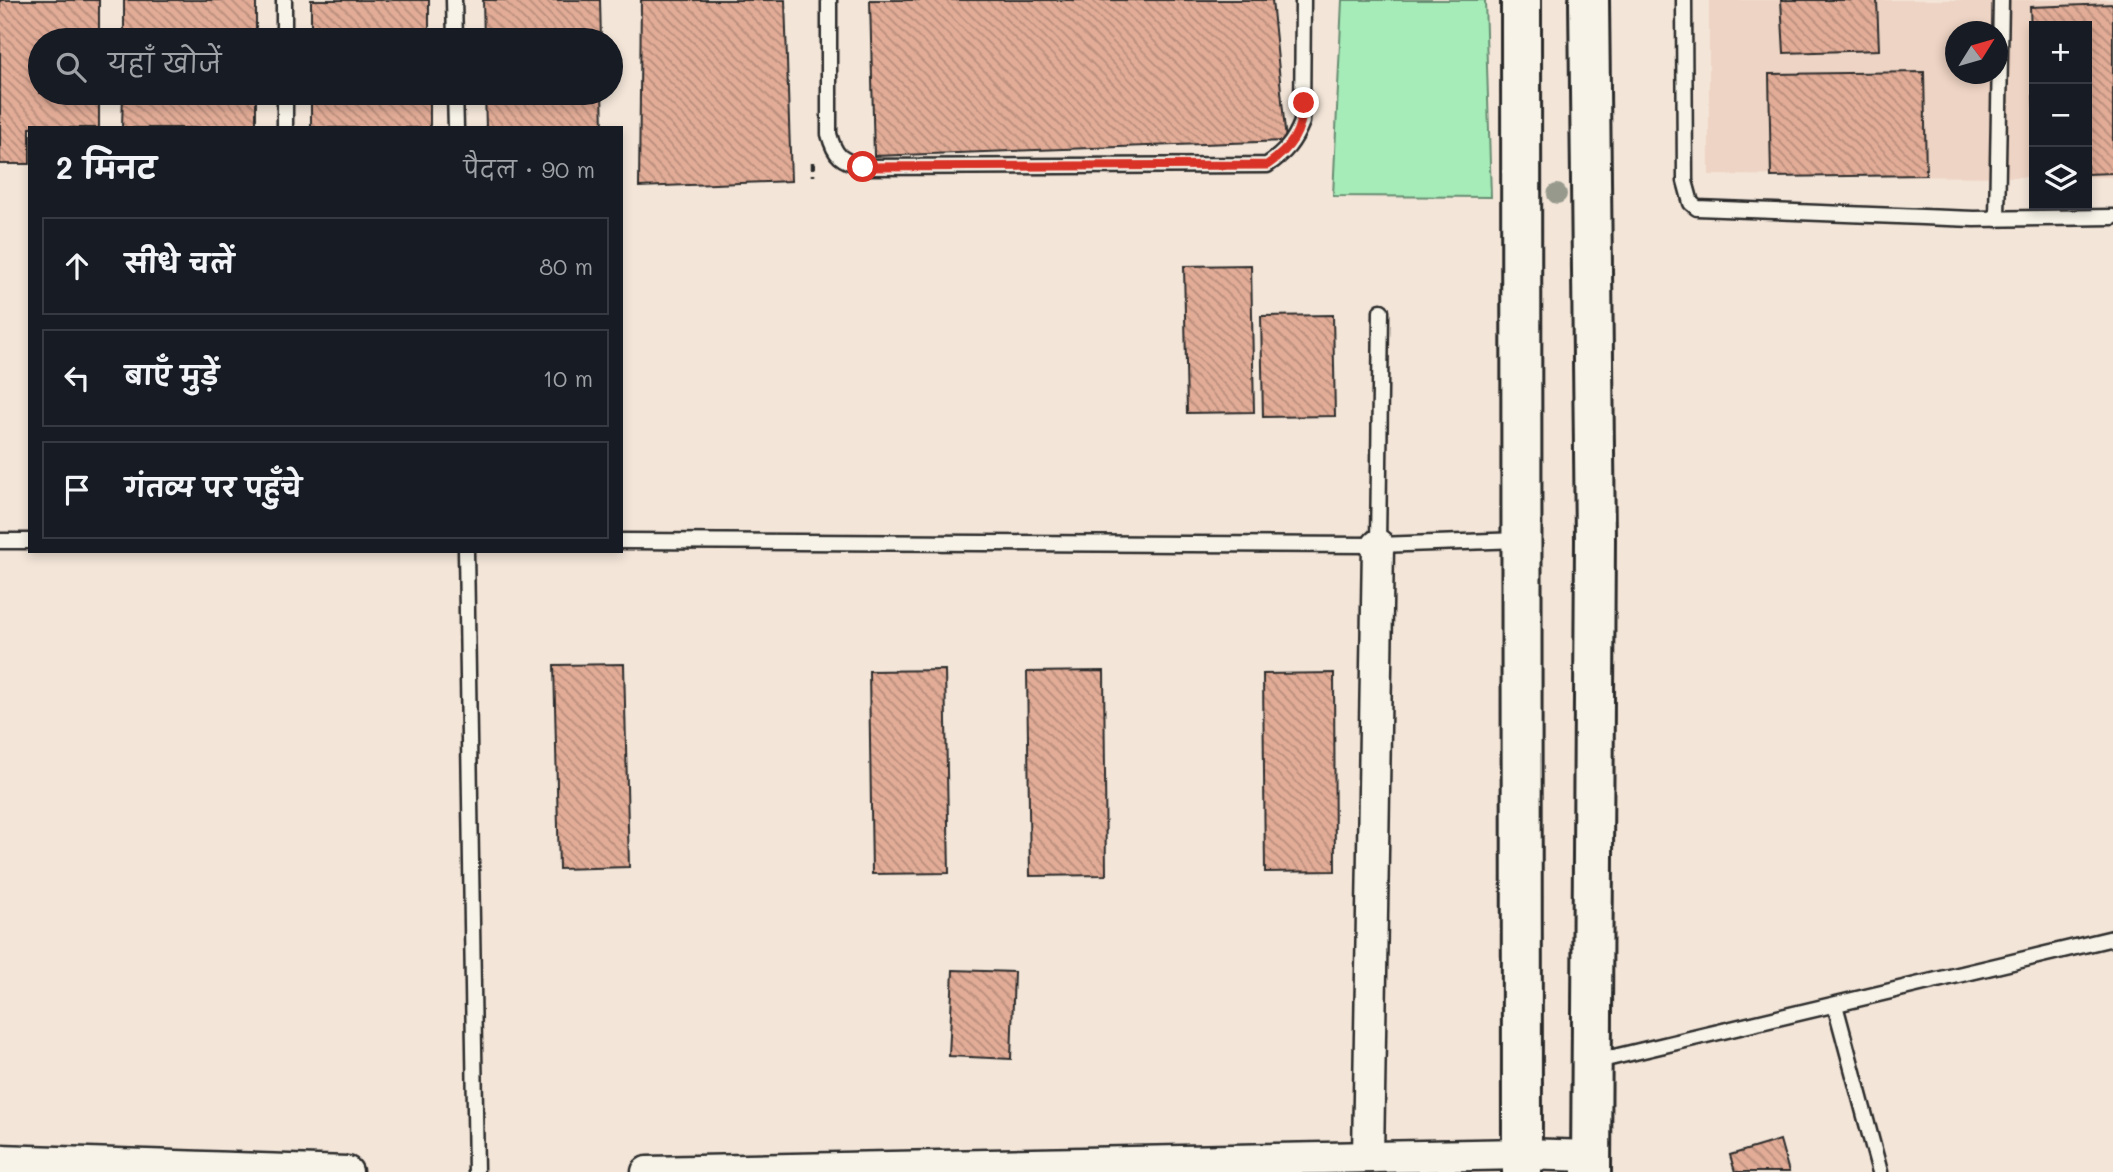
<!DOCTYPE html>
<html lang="hi">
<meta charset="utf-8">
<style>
:root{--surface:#171b24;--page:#20242c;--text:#f1f3f6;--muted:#9ea1a6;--line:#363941}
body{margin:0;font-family:Mali,"Playpen Sans Deva",sans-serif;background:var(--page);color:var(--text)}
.controls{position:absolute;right:21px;top:21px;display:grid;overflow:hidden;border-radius:0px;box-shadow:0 4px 10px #0003}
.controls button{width:63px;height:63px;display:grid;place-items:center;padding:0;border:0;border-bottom:2px solid var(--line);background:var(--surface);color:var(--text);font:35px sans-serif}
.compass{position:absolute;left:1945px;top:21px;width:63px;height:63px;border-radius:50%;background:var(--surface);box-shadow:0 4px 10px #0003;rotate:53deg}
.stop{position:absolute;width:21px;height:21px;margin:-16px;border:5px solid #d93025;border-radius:50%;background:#fff}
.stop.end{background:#d93025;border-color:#fff;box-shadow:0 2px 7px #0008}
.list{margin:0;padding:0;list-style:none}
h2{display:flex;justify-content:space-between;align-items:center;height:91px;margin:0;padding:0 28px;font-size:30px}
h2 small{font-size:23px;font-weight:400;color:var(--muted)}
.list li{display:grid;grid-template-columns:46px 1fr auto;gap:21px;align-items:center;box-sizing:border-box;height:98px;margin:0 14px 14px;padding:0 14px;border:2px solid var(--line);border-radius:0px}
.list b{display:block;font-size:26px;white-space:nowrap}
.list em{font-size:23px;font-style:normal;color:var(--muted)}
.icon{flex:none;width:38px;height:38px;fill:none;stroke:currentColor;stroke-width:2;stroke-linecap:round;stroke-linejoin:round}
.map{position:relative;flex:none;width:2113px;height:1172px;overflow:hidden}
.search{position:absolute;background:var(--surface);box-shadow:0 4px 10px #0003;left:28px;top:28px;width:595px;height:77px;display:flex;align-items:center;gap:18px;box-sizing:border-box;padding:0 24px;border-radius:38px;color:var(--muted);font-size:26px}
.panel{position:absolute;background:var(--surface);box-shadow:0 4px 10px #0003;left:28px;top:126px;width:595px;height:427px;border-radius:0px}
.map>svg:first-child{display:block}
</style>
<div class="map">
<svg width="2113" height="1172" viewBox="0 0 2113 1172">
<defs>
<pattern id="building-back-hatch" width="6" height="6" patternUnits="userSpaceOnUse" patternTransform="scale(1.75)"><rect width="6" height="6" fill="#e2ac97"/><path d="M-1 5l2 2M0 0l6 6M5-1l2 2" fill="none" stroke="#b78c7b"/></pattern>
</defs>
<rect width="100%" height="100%" fill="#f3e5d8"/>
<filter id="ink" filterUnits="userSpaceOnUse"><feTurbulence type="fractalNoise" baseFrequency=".0143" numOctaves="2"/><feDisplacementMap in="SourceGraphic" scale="14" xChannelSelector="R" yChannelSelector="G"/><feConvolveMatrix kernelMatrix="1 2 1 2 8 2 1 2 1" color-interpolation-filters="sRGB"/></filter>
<g filter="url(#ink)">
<!-- built -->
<path fill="#eed4c4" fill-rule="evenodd" d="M 1709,0 L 2113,0 L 2113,177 L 2087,177 L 2087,26 L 2034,26 L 2034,177 L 1709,175 ZM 1955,32 L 1997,32 L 1997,74 L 1955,74 Z"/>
<!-- grass -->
<path fill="#a6ecb8" stroke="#688c72" stroke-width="2" d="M 1342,0 L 1485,0 L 1491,197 L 1333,196 Z"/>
<!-- building -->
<g fill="url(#building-back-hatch)" stroke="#2b2b2b" stroke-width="2">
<path d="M 0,0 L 99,0 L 99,40 L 40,40 L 40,93 L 99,93 L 99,128 L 30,128 L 30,164 L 0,164 Z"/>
<rect x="124" y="0" width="132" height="40"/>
<rect x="311" y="0" width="118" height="40"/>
<path d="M 483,0 L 600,0 L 601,40 L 484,40 Z"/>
<path d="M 641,0 L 785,0 L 791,181 L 639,187 Z"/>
<path d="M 870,0 L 1272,0 L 1286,141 L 874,156 Z"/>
<path d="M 1781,0 L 1877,0 L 1879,50 L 1784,53 Z"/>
<path d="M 2113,4 L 2113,173 L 2087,174 L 2087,26 L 2034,26 L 2034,111 L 2030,7 Z"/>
<path d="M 1924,72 L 1926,175 L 1771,177 L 1769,74 Z"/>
<path d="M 123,93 L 256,93 L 256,128 L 122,128 Z"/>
<rect x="311" y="93" width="119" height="35"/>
<path d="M 485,93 L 602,93 L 603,128 L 486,128 Z"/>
<path d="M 1251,265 L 1254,412 L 1187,413 L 1184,266 Z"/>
<path d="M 1333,315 L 1335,416 L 1263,417 L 1261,316 Z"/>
<path d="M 624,664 L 629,867 L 559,869 L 554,665 Z"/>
<path d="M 945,670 L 949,873 L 872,874 L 869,671 Z"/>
<path d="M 1104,671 L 1106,875 L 1030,876 L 1027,672 Z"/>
<path d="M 1334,673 L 1335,871 L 1265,872 L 1263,674 Z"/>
<path d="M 953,970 L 1014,972 L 1011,1059 L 949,1056 Z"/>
<path d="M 1780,1140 L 1789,1172 L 1735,1172 L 1730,1155 Z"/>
</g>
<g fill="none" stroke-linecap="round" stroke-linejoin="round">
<defs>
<g id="service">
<path d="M 284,0 L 284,40"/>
<path d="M 454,0 L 455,40"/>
<path d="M 829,0 L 829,134 C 835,157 841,160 863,167 L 1267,165 C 1285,153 1294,142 1302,122 L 1303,0"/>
<path d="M 1684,0 L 1685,181 L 1691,203 L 1697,208 L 1974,219 L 2113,217"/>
<path d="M 285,93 L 285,128"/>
<path d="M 455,93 L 456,128"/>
<path d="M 1997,219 L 2001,0"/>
<path d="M 0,541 L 30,541"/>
<path d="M 621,541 L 1378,545 L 1520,540"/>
<path d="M 1378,545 L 1381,311"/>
<path d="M 466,551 L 476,1172"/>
<path d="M 1835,1005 L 1880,1172"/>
<path d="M 1593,1062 L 2113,938"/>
</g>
<g id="minor">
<path d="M 1368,1157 L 1378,545"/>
<path d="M 0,1160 L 347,1172"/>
<path d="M 647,1172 L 1522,1154 L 1591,1156"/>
</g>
<g id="secondary">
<path d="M 1521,0 L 1522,1172"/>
<path d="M 1589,0 L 1595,540 L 1591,1172"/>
</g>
</defs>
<!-- service casing -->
<use href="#service" stroke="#2b2b2b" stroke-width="19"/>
<!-- minor casing -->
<use href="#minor" stroke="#2b2b2b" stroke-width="35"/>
<!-- secondary casing -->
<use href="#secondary" stroke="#2b2b2b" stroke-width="44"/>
<!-- path -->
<path stroke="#2b2b2b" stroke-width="4.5" stroke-dasharray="7 5" stroke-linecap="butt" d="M 813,162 L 813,176"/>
<!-- service -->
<use href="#service" stroke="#f7f3e8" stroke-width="14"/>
<!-- minor -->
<use href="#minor" stroke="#f7f3e8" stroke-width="30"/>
<!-- secondary -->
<use href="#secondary" stroke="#f7f3e8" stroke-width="38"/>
</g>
<!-- trees -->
<circle fill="#96998c" cx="1557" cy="194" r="10"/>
</g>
<g fill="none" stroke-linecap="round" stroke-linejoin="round" filter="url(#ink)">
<!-- route -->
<path stroke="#d93025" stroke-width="9" d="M 863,167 L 1267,165 C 1292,148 1301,132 1304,103"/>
</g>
</svg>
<div class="controls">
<button>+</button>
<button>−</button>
<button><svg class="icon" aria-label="layers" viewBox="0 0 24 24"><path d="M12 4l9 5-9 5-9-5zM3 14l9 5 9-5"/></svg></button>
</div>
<svg class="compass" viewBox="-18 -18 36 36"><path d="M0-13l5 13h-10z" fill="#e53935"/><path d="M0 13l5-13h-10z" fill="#9ea1a6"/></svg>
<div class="stop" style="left:863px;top:167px"></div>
<div class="stop end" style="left:1304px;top:103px"></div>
<div class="search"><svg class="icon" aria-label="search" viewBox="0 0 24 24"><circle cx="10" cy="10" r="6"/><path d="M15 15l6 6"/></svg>यहाँ खोजें</div>
<section class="panel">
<h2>2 मिनट<small>पैदल · 90 m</small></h2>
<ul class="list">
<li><svg class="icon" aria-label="ahead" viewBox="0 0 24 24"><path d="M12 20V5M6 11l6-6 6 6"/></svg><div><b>सीधे चलें</b></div><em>80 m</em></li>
<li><svg class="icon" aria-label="left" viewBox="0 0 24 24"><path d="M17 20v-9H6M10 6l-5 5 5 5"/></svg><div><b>बाएँ मुड़ें</b></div><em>10 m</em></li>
<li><svg class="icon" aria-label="arrive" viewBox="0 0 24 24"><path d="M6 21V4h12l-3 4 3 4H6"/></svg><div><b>गंतव्य पर पहुँचे</b></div></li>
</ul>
</section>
</div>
